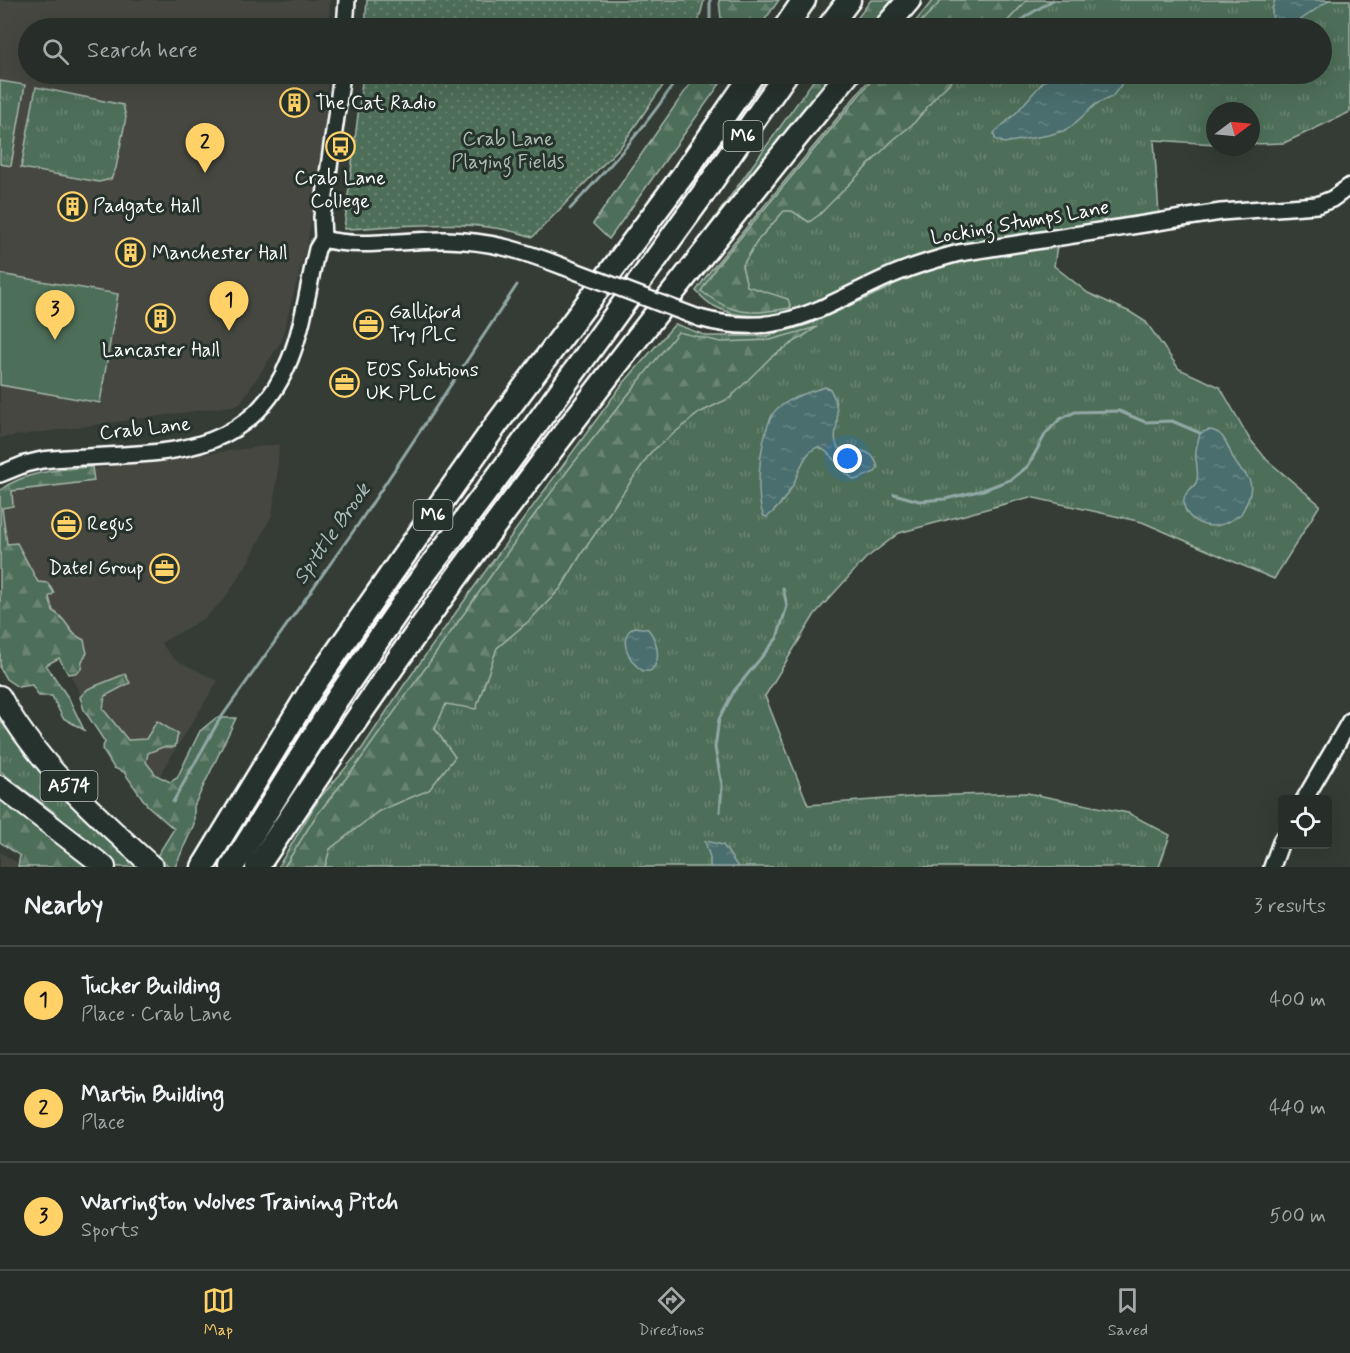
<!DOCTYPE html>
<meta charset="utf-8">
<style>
:root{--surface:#272d28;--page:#333934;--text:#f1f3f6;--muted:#a4a8a8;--line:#434945;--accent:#ffd166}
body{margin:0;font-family:Mynerve,sans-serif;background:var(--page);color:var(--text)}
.controls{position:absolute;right:18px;bottom:18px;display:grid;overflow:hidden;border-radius:6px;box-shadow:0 6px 24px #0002}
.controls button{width:54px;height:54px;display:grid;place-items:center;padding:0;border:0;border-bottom:2px solid var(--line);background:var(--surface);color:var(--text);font:30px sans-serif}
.compass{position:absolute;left:1206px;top:102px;width:54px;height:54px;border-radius:50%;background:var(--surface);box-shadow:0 6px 24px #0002;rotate:74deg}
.you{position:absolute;left:848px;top:459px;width:21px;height:21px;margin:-15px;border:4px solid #fff;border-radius:50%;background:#1a73e8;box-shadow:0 0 0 9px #1a73e833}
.badge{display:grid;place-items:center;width:39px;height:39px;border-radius:50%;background:var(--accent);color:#111;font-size:20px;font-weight:700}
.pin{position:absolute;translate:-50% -50px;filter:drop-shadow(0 2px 3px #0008)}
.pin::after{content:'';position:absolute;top:32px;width:21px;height:18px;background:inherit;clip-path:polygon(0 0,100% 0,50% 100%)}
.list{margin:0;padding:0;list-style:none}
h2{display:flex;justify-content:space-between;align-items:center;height:78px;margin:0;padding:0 24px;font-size:26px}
h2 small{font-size:20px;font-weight:400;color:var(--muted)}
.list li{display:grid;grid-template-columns:39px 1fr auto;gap:18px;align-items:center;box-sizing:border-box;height:108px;padding:0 24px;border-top:2px solid var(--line)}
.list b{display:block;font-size:22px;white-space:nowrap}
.list p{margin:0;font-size:20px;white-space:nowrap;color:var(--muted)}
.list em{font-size:20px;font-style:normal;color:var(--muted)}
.icon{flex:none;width:33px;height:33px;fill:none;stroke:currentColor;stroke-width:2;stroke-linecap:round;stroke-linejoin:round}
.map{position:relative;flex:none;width:1350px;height:867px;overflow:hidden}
.search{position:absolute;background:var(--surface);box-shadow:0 6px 24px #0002;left:18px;right:18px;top:18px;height:66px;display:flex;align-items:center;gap:15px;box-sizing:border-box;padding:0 21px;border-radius:33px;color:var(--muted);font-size:22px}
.sheet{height:402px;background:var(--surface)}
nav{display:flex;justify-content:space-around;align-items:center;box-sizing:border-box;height:84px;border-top:2px solid var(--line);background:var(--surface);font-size:16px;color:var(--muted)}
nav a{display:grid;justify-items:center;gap:3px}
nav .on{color:var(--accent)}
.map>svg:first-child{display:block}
</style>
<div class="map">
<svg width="1350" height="867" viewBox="0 0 1350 867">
<defs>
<pattern id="grass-tufts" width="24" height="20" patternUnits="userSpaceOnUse" patternTransform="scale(1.5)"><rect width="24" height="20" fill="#4e6e58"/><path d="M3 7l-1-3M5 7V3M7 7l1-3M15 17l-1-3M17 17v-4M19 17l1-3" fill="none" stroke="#698471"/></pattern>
<pattern id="forest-firs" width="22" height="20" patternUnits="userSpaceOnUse" patternTransform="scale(1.5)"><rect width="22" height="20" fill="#4e6e58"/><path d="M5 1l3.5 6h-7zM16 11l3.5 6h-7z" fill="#698471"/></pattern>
<pattern id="park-dots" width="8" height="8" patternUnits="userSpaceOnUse" patternTransform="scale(1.5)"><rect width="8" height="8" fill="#4e6e58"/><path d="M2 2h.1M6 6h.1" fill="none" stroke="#698471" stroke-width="1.8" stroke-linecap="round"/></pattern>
<pattern id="water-ripples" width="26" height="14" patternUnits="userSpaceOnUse" patternTransform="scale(1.5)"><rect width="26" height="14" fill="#4a6e6d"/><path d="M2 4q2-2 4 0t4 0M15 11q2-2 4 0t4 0" fill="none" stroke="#658483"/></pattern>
</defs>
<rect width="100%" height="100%" fill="#343c35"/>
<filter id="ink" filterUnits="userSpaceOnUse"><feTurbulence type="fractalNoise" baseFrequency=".0167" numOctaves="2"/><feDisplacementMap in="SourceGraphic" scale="12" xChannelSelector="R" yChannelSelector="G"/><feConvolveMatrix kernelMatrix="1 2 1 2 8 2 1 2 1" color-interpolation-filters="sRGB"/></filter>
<g filter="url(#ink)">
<!-- built -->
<g fill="#45473f">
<path d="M 0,0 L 330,0 L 329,28 L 28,28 L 28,74 L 328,74 L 327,116 L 308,240 L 281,342 L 239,405 L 0,438 Z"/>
<path d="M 279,444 L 277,478 L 272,515 L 249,561 L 226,597 L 205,618 L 161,643 L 174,659 L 218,681 L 155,783 L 83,700 L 57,648 L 0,544 L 0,492 L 91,469 Z"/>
<path d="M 0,852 L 24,867 L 0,867 Z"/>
</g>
<!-- grass -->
<g fill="url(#grass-tufts)" stroke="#a6b6ac" stroke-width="1.5">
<path d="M 933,0 L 1350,0 L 1350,112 L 1284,143 L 1251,144 L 1251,111 L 1215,111 L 1215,144 L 1154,140 L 1159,215 L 1059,232 L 1054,266 L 1088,293 L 1130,312 L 1146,322 L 1179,369 L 1220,387 L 1249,438 L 1267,460 L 1320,505 L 1274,579 L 1142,522 L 1030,497 L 899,533 L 865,559 L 815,614 L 765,696 L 808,805 L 924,796 L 1027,793 L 1128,813 L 1170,835 L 1159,867 L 278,867 L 318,800 L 361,750 L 402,688 L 487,569 L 621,386 L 675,324 L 707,336 L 767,336 L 810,324 L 891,287 L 890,271 C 843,293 765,335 714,306 C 707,303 701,296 696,291 L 710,271 L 874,74 L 1322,74 L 1322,28 L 910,28 Z"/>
<path d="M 0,81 L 25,85 L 11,166 L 0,164 Z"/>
<path d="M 36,87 L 123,105 L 126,117 L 116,168 L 111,179 L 99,182 L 21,168 Z"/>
<path d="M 0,709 L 142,867 L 116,867 L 98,854 L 54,812 L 0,771 Z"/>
</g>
<!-- forest -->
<g fill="url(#forest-firs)" stroke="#a6b6ac" stroke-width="1.5">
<path d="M 719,0 L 779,0 L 759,28 L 722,28 Z"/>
<path d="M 871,0 L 903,0 L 879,28 L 850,28 Z"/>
<path d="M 942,0 L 1027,0 L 1001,28 L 915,28 Z"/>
<path d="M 697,74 L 727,74 L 609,239 L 593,224 Z"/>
<path d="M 818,74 L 841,74 L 664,289 Z"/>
<path d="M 877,74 L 959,74 L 938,94 L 914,123 L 892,141 L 819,215 L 809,222 L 792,211 L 784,211 L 758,240 L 742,266 L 747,286 L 788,299 L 791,308 C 750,314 736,317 701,291 L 716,267 Z"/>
<path d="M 817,327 L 771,357 L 730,398 L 699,413 L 651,452 L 582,553 L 561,588 L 530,620 L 497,648 L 476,709 L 446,704 L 435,729 L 455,757 L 429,790 L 379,811 L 330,849 L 325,867 L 284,867 L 316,816 L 358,763 L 529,522 L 572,465 L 678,332 L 721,342 L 770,340 Z"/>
<path d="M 92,467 L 94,481 L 12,491 L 13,506 L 2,508 L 7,544 L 17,543 L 38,582 L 48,583 L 54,593 L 49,597 L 53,611 C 70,621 66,632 84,640 L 87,653 L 82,661 L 81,669 L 75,673 L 68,674 L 59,658 L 46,665 L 69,699 L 84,730 L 63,718 L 52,696 L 39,696 L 32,685 L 18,687 L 6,679 L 0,668 L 0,490 C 26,471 61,469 92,467 Z"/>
<path d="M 125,674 L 130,683 L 105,696 L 103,709 L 128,740 L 146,739 L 157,721 L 178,734 L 175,747 L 163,747 L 148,753 L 146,762 L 156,775 L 170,782 L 177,778 L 200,731 L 216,718 L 236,718 L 194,806 L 194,824 L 175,867 L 170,867 L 157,856 L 174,829 L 147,805 L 124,772 L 114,768 L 102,749 L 105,742 L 84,710 L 80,697 L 88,689 Z"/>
<path d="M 0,798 L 90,867 L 18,867 L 20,856 L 0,842 Z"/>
</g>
<!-- park -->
<g fill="url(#park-dots)" stroke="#a6b6ac" stroke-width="1.5">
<path d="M 367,0 L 704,0 L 697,28 L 365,28 Z"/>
<path d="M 363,74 L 671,74 L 622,145 L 533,237 C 473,217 407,226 344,229 Z"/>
</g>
<!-- pitch -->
<path fill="#4e6e58" stroke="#a6b6ac" stroke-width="1.5" d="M 0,274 L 118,294 L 100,403 L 0,385 Z"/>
<!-- water -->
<g fill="url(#water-ripples)" stroke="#92a8a7" stroke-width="1.5">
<path d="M 1275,0 L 1329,0 L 1289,28 L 1279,28 C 1270,20 1271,11 1275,0 Z"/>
<path d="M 1050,74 L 1123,74 L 1121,85 L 1112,97 L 1096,104 L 1072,126 L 1063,131 L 1049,135 L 1004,143 L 995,139 L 994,133 L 1016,113 Z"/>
<path d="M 825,387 L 830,389 C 836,399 838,412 837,423 C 836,433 833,438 838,448 C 853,452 873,445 878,468 L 875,472 L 855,480 C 840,472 834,453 818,447 C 803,452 799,474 792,487 C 786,497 777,510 767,517 L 764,516 C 753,498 761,420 778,408 C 793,396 807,393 825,387 Z"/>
<path d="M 1209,430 C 1228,431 1228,454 1238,466 C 1241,471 1248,475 1250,482 C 1253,492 1246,505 1241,514 C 1235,518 1227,523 1220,525 C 1203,529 1182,518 1184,499 C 1185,490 1195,489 1197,480 C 1199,472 1195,461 1196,452 C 1196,446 1199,439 1200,433 Z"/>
<path d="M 635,627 L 648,629 C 657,640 663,661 650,671 L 643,671 C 630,664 615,636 635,627 Z"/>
<path d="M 705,841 L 723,845 L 738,867 L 710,867 L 710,858 Z"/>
</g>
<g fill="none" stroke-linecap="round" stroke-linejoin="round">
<!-- stream -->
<g stroke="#92a8a7" stroke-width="3">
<path d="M 706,28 L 710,20 L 710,0"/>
<path d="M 1015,28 L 1025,17 L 1053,0"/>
<path d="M 570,209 C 611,165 648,125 680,74"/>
<path d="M 894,494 L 919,501 L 945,499 L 983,490 L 1012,479 L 1028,466 L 1046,433 L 1060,419 L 1075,412 L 1119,411 L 1145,422 L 1172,421 L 1200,433"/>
<path d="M 173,802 L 218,722 L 357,526 L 517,285"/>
<path d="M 720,812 L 722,785 L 715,748 L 719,719 L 734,691 L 777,638 L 787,606 L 783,588"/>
</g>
<defs>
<g id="minor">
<path d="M 345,28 L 347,0"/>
<path d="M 323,239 C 360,249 407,239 446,240 C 491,241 520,250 562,266"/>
<path d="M 699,318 C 778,340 817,309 885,278 C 909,267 933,260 959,253 L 1221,212 L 1317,205 L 1332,199 L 1350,186"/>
<path d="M 0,474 L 25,464 L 42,460 C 139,449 246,472 290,359 C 304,324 308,286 317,249 L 323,239 L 322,217 L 342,74"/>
<path d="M 1304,800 L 1350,721"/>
<path d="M 1272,867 L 1282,839"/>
</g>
<g id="major">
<path d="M 0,696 C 36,763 97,816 153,867"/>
<path d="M 0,786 L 105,867"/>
</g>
<g id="highway">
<path d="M 785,28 L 804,0"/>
<path d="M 828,28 L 849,0"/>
<path d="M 885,28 L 909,0"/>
<path d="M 203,867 L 312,688 L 391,574 L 496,425 L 683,175 L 753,74"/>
<path d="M 232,867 L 337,699 L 409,595 L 519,448 L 700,198 L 786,74"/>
<path d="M 257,867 C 328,761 399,655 475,552 C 595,390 720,230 848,74"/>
</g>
</defs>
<!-- minor casing -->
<use href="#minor" stroke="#fff" stroke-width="20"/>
<!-- major casing -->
<use href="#major" stroke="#fff" stroke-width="24"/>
<!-- highway casing -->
<use href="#highway" stroke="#fff" stroke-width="27"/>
<!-- minor -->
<use href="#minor" stroke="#26332d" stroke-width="15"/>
<!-- major -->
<use href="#major" stroke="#26332d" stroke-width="20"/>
<!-- highway -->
<use href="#highway" stroke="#26332d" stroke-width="22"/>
<defs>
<path id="minor-bridge" d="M 562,266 L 699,318"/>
</defs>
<!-- minor-bridge casing -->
<use href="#minor-bridge" stroke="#fff" stroke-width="20" stroke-linecap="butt"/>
<!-- minor-bridge -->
<use href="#minor-bridge" stroke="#26332d" stroke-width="15"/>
</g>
</g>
<!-- icons -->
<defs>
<symbol id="building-ring" viewBox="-11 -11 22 22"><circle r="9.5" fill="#26332d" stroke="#ffd166" stroke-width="1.5"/><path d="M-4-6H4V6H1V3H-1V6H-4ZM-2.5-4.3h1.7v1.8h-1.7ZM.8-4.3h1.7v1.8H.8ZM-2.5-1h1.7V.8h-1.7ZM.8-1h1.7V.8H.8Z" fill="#ffd166"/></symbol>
<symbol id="bus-ring" viewBox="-11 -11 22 22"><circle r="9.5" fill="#26332d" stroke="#ffd166" stroke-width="1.5"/><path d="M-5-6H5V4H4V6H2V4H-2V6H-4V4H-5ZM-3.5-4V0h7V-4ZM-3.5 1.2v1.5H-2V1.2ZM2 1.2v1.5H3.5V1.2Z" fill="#ffd166"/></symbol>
<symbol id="office-ring" viewBox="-11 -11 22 22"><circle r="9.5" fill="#26332d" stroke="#ffd166" stroke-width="1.5"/><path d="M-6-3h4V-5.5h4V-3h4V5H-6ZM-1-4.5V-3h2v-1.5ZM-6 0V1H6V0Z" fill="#ffd166"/></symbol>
</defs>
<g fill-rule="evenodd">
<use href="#building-ring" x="278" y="86" width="33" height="33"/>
<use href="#bus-ring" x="324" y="130" width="33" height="33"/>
<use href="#building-ring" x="56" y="190" width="33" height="33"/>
<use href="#building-ring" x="114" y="236" width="33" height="33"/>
<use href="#building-ring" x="144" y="302" width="33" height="33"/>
<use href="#office-ring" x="352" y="308" width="33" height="33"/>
<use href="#office-ring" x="328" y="366" width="33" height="33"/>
<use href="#office-ring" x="50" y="508" width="33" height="33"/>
<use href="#office-ring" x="148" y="552" width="33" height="33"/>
</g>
<g text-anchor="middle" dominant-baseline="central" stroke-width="6" stroke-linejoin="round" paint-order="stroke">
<!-- shield labels -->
<g fill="#26332d" stroke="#bec2c0" stroke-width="1.5">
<rect x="723.5" y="121" width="39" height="30" rx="4.5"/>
<rect x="413.5" y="500" width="39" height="30" rx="4.5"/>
<rect x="40.5" y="771" width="57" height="30" rx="4.5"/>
</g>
<g font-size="18" font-weight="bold" fill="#fff">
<text x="743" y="136">M6</text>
<text x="433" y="515">M6</text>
<text x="69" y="786">A574</text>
</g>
<!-- poi labels -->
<g font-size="20" fill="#fff" stroke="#26332d" text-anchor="start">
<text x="315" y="103">The Cat Radio</text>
<text x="340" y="178" text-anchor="middle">Crab Lane<tspan x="340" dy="23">College</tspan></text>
<text x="93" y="206">Padgate Hall</text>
<text x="152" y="253">Manchester Hall</text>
<text x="389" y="312">Galliford<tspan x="389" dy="23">Try PLC</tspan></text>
<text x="161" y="350" text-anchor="middle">Lancaster Hall</text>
<text x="366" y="370">EOS Solutions<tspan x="366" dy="23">UK PLC</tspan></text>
<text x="87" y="524">Regus</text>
<text x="144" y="568" text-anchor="end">Datel Group</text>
</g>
<!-- park labels -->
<g font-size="20" fill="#afbeb4" stroke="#26332d">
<text x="508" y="139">Crab Lane<tspan x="508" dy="23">Playing Fields</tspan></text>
</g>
<!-- street labels -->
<g font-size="20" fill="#fff" stroke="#26332d">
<text transform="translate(1020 223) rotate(-10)">Locking Stumps Lane</text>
<text transform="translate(145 429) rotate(-6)">Crab Lane</text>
</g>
<!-- water labels -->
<g font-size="21" font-style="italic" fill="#aebebd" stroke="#26332d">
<text transform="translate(332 534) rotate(-55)">Spittle Brook</text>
</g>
</g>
</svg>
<div class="controls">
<button><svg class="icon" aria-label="locate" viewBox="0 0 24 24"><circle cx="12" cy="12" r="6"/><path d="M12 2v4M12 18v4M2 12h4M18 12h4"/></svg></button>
</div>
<svg class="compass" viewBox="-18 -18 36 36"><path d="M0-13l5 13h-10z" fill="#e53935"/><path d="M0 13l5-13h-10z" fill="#a4a8a8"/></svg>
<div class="you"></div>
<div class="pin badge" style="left:229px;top:331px">1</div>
<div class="pin badge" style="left:205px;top:173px">2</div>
<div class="pin badge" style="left:55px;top:340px">3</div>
<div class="search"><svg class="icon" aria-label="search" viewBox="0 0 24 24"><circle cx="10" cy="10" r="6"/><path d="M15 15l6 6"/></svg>Search here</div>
</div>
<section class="sheet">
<h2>Nearby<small>3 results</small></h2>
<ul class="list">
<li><span class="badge">1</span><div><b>Tucker Building</b><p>Place · Crab Lane</p></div><em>400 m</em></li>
<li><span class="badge">2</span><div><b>Martin Building</b><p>Place</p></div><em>440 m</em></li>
<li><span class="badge">3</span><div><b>Warrington Wolves Training Pitch</b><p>Sports</p></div><em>500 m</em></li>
</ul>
</section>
<nav>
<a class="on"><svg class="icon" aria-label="map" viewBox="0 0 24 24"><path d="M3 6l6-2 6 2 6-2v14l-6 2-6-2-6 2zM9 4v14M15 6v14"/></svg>Map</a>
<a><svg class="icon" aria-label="directions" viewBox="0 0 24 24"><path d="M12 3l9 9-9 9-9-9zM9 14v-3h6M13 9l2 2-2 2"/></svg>Directions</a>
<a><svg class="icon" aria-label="saved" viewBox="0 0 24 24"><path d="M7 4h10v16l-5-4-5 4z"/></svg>Saved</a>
</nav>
